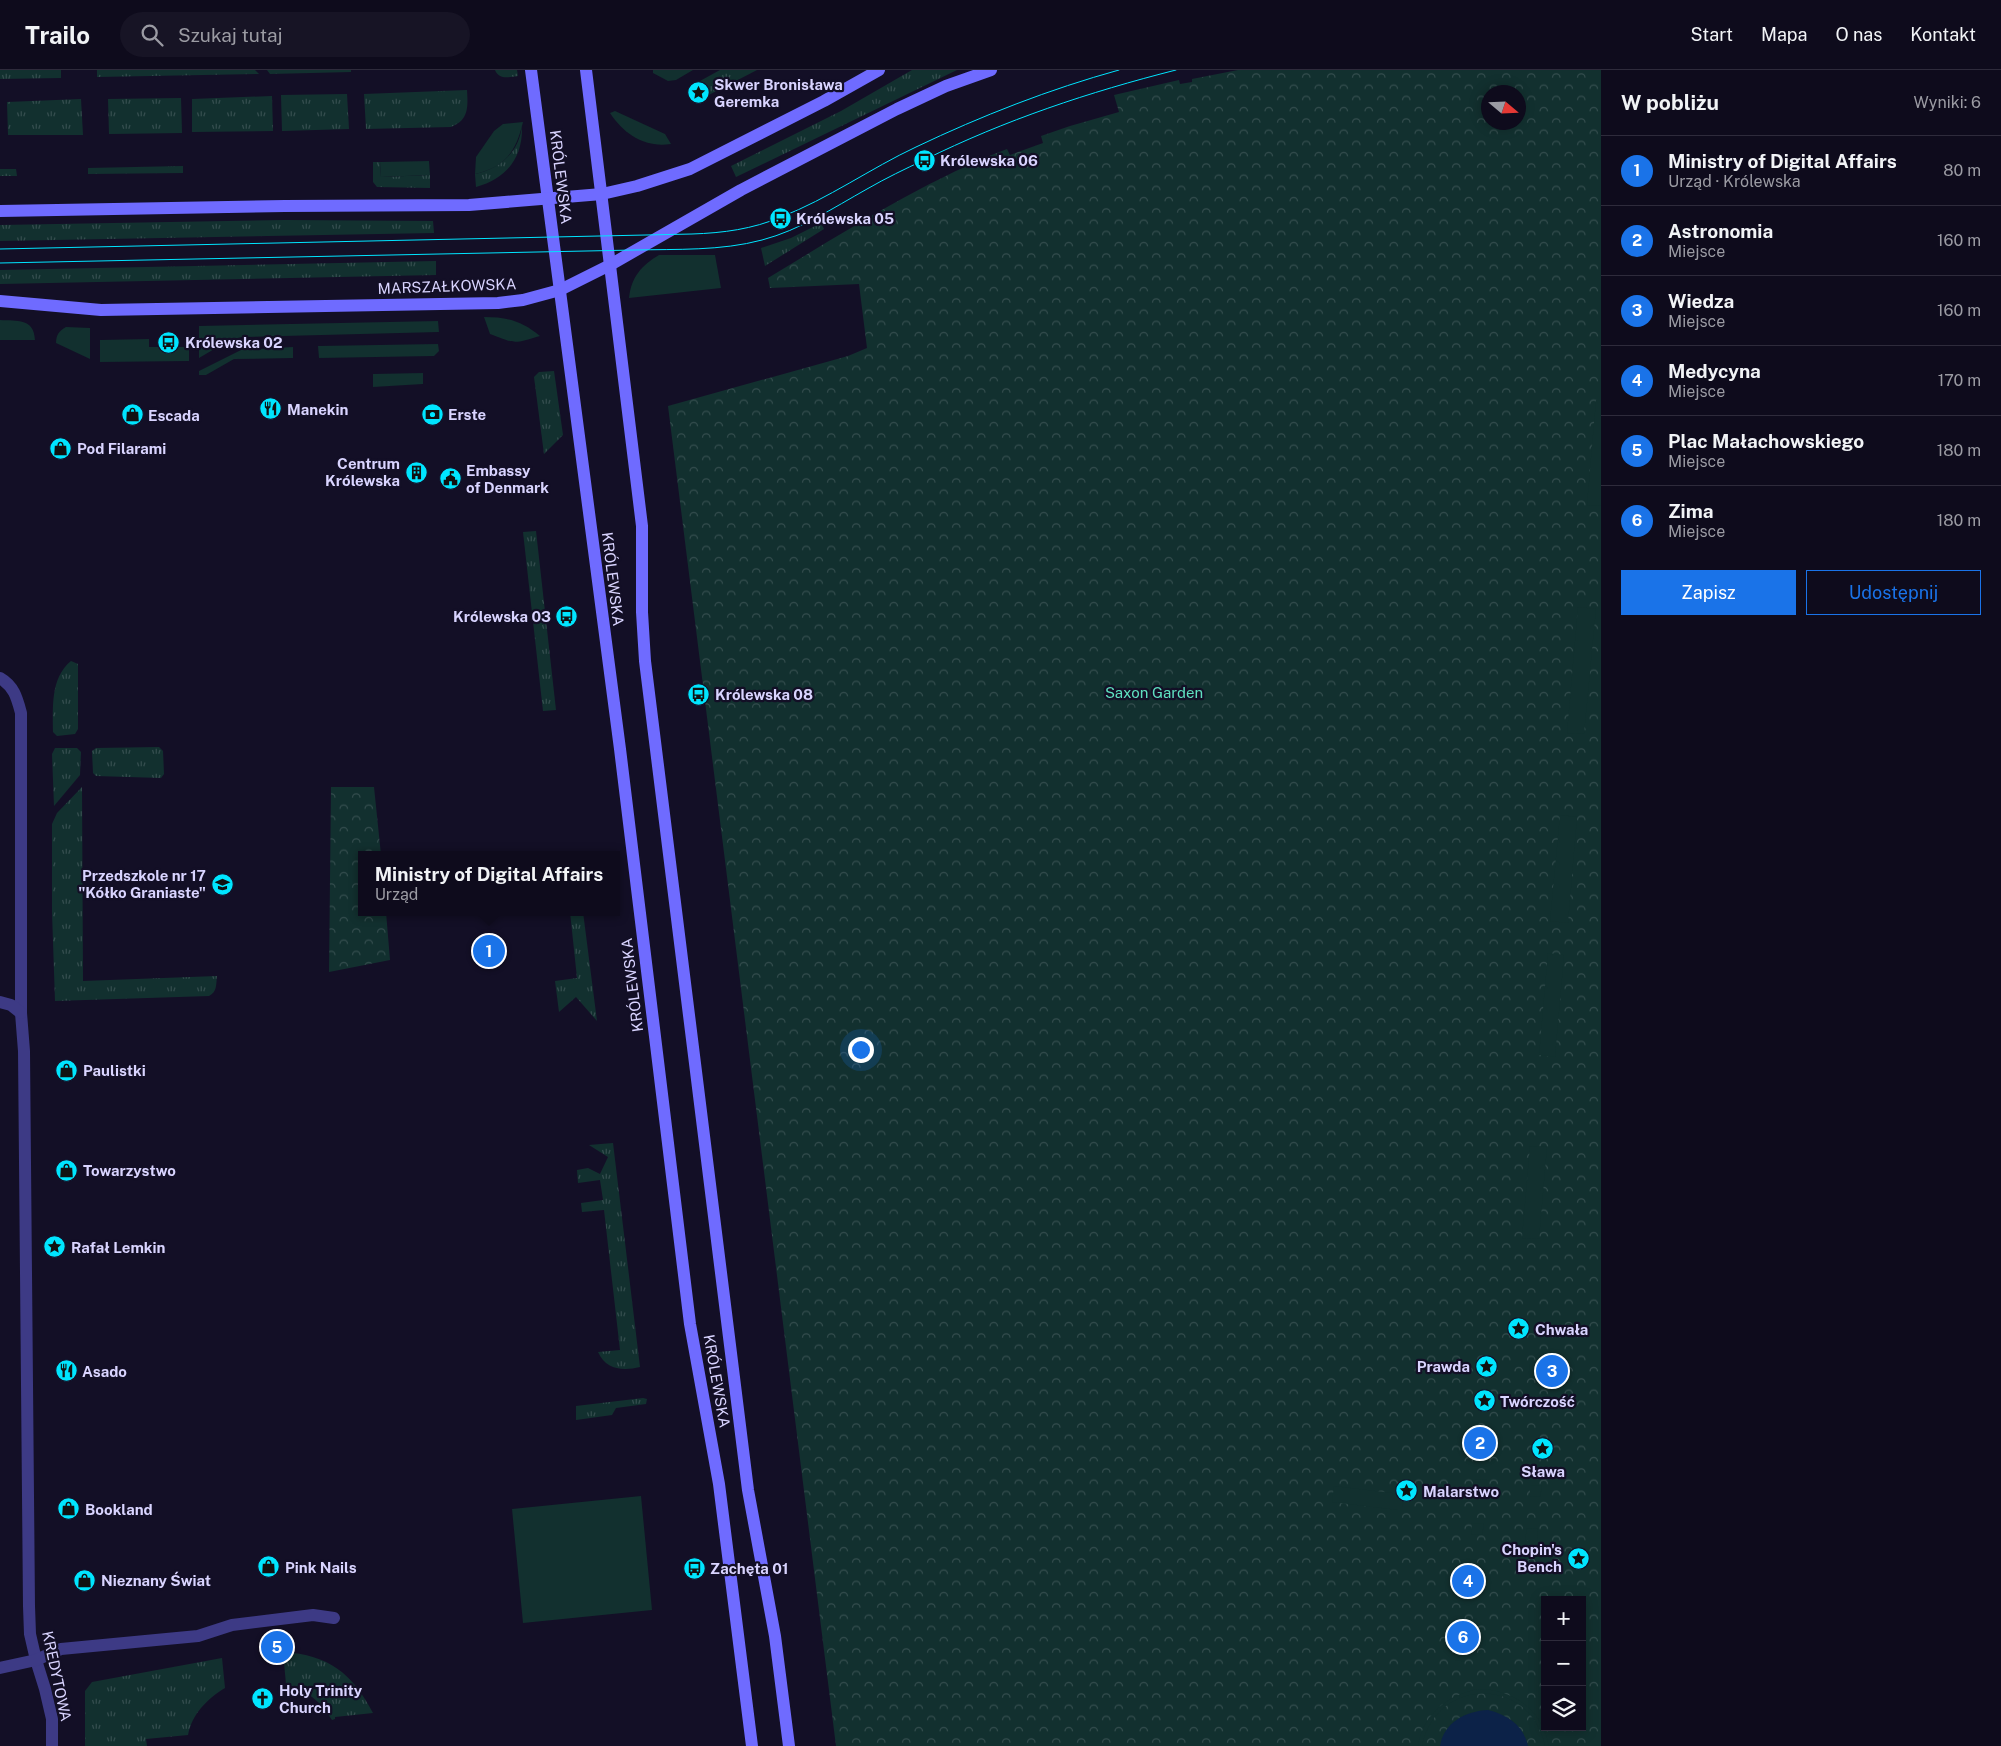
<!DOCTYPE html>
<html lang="pl">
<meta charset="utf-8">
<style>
:root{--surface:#0e0b1c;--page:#171425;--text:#f1f3f6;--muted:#9b9ba3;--line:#2e2b3b;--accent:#1a73e8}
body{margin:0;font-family:"Public Sans",sans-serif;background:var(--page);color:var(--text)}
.controls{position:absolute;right:15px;bottom:15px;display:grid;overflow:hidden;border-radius:0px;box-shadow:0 2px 12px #0003}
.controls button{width:45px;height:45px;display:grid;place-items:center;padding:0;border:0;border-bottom:1px solid var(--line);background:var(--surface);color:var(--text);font:25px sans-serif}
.compass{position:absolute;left:1481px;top:15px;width:45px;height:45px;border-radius:50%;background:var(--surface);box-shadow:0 2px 12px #0003;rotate:109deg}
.you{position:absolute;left:860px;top:979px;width:18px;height:18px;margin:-12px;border:4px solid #fff;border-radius:50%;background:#1a73e8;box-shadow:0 0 0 8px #1a73e833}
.badge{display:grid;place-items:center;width:32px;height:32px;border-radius:50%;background:var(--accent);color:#fff;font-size:16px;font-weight:700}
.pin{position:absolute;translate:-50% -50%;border:2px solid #fff;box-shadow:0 1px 5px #0006}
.popup{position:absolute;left:358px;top:781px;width:262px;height:65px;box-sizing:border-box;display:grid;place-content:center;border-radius:0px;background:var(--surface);filter:drop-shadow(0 1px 4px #0005);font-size:16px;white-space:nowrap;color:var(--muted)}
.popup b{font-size:19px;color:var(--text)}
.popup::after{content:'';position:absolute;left:50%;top:100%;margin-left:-10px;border:10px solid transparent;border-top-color:var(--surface)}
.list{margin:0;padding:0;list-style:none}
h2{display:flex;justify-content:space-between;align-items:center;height:65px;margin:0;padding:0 20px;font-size:21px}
h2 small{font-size:16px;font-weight:400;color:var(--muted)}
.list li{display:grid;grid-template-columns:32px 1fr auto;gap:15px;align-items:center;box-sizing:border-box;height:70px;padding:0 20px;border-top:1px solid var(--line)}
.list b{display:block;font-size:19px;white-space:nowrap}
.list p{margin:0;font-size:16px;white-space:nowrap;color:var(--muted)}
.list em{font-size:16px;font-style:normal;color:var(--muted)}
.actions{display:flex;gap:10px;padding:15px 20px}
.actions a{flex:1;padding:11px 0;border:1px solid var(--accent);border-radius:0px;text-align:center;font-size:18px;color:var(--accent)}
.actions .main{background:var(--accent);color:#fff}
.icon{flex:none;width:28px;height:28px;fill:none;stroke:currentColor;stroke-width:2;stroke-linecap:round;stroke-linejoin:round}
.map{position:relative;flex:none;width:1601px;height:1676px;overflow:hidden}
header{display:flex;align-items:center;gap:30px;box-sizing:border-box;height:70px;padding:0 25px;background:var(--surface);border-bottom:1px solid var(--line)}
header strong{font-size:24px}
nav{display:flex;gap:28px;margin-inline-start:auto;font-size:18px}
.search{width:350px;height:45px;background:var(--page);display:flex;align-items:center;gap:12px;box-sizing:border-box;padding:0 18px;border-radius:28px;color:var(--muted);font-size:19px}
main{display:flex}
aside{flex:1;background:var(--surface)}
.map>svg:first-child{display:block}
</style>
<header>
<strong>Trailo</strong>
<div class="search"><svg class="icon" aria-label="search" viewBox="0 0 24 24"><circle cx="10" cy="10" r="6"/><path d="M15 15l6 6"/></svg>Szukaj tutaj</div>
<nav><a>Start</a><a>Mapa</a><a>O nas</a><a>Kontakt</a></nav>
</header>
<main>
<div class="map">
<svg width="1601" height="1676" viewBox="0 0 1601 1676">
<defs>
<pattern id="grass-tufts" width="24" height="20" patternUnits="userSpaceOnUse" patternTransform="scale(1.25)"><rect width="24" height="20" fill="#12302f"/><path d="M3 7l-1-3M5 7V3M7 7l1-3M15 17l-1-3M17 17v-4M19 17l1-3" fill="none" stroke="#344d4e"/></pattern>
<pattern id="park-crowns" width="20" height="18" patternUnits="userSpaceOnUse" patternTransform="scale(1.25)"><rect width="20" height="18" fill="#12302f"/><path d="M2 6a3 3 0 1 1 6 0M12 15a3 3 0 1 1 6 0" fill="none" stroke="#344d4e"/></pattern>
</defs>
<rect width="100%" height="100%" fill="#130f26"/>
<!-- grass -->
<g fill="url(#grass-tufts)">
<path d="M 0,0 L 61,0 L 61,8 L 0,9 Z"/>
<path d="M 97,0 L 255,0 L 259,4 L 97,7 Z"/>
<path d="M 267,0 L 351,0 L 351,2 L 270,4 Z"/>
<path d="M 495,0 L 517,0 L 518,6 C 509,7 499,10 495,0 Z"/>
<path d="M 720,0 L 757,0 L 703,28 L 699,20 L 700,11 Z"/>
<path d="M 912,0 L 957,0 L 736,107 L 731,96 L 841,41 Z"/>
<path d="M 467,20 C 468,37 469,50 451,57 L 366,59 L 364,24 Z"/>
<path d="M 347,24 L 349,59 L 282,61 L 281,25 Z"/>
<path d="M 272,26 L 273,61 L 192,62 L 192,29 Z"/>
<path d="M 181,28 L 182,63 L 109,64 L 108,29 Z"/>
<path d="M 81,29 L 83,65 L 8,65 L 7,32 Z"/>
<path d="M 522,56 C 523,88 506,109 476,117 L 475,104 C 500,99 519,82 522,56 Z"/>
<path d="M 373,92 L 380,92 L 381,107 L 430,105 L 430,118 L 377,117 L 373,112 Z"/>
<path d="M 183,96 L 183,103 L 88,104 L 88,98 Z"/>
<path d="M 0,99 L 16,99 L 17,106 L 0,106 Z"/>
<path d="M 285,150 L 433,151 L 434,163 L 0,171 L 0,155 Z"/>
<path d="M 821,153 L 824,159 L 765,196 L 761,178 L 791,168 Z"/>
<path d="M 436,191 L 436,205 L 0,214 L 0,200 Z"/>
<path d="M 554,301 L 563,365 L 544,384 L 534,307 L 539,302 Z"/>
<path d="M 536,461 L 556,640 L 543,641 L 523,462 Z"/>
<path d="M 71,591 L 78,594 L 78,659 L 75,664 L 57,666 L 53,662 C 53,639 50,608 71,591 Z"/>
<path d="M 159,677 L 163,681 L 164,704 L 161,708 L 96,706 L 93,703 L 92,681 L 96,678 Z"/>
<path d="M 55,678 L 77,678 L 81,682 L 80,705 L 54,736 L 52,684 Z"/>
<path d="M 82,717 L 83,911 L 217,906 C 216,915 217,922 209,926 L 55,931 L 52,842 L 52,754 L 57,743 Z"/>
<path d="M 570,842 L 583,842 L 597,951 L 576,927 L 559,942 L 555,911 L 577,908 Z"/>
<path d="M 613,1073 L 640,1297 C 623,1301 606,1300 598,1282 L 620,1280 L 604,1140 L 582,1142 L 581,1133 L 603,1130 L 600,1110 L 578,1113 L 577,1100 L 588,1098 L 600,1104 L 608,1087 L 589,1075 Z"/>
<path d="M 643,1328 L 647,1329 L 646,1334 L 616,1338 L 612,1345 L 576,1350 L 576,1336 Z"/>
<path d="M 283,1582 C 329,1585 352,1603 373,1643 L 335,1647 L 335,1649 L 332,1650 C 320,1631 307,1620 286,1614 Z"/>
<path d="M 222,1588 L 225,1618 C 207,1629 192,1644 188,1665 L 146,1669 L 147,1676 L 85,1676 L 85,1621 L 92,1612 Z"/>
</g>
<!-- park -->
<g fill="url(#park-crowns)" fill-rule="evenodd">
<path d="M 1238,0 L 1601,0 L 1601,1676 L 836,1676 L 668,336 L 848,286 L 867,278 L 859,214 L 770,218 L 768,208 C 846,161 922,112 1007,79 L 1010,85 L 1043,73 L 1041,66 L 1070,56 L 1119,42 L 1114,25 L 1179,10 L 1180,14 L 1192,12 L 1192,9 ZM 1488,22 L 1518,22 L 1518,52 L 1488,52 ZM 1545,1530 L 1582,1530 L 1582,1657 L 1545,1657 Z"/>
<path d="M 331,717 L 374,717 L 381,785 L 362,785 L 362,842 L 386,842 L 390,890 L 329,902 Z"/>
</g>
<!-- garden -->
<g fill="#12302f">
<path d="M 653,0 L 693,0 L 676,10 L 668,11 L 653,3 Z"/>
<path d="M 615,41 L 665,64 L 671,74 C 644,78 624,64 610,43 Z"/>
<path d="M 523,52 C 516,81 506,97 475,104 L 476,87 L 494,61 L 503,54 Z"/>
<path d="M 429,91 L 430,105 L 381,107 L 380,92 Z"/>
<path d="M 659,185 L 715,185 L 721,218 L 629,228 C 631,207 642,195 659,185 Z"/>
<path d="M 484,247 C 507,247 522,251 540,266 C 513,274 516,274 490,264 Z"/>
<path d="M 0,250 C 17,251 34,248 35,270 L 0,270 Z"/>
<path d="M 438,251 L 439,262 L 242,267 L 228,271 L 199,288 L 199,256 Z"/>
<path d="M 66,257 L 90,258 L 90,289 L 56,273 C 56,265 59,261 66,257 Z"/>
<path d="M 149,269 L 149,277 L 189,277 L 189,291 L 100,292 L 100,270 Z"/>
<path d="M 438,274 L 439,281 L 434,286 L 319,288 L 318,276 Z"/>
<path d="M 293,277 L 293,288 L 234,289 L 206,305 L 199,305 L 199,301 L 241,280 Z"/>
<path d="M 423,303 L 423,314 L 373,317 L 373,304 Z"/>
<path d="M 1596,330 L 1601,330 L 1601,436 L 1587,435 Z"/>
<path d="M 1578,537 L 1596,539 L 1584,664 L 1567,663 Z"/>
<path d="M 1560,745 L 1577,747 L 1568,853 L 1550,851 Z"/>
<path d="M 1548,883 L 1564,885 L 1555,987 L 1539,985 Z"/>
<path d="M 1530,1076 L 1547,1077 L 1539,1169 L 1522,1168 Z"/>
<path d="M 1476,1409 L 1487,1410 L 1486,1422 L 1475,1421 Z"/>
<path d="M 1530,1415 L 1542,1416 L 1540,1427 L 1530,1426 Z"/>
<path d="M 1334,1416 L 1400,1424 L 1400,1427 L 1403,1427 L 1402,1437 L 1398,1437 L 1398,1440 L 1332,1432 Z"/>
<path d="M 641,1426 L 652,1540 L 523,1553 L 512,1439 Z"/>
<path d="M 1472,1453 L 1484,1454 L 1482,1465 L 1471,1464 Z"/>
<path d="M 1527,1458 L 1538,1459 L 1537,1471 L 1525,1470 Z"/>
<path d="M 1477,1619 C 1513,1619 1542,1639 1549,1676 L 1545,1676 C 1531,1606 1436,1606 1422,1676 L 1418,1676 C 1423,1645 1446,1626 1477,1619 Z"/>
</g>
<!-- water -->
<path fill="#0c2248" d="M 1488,1640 C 1508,1645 1523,1655 1528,1676 L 1440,1676 C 1444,1652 1466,1641 1488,1640 Z"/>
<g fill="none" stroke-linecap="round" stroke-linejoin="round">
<!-- street -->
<g stroke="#3d3a85" stroke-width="12">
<path d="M 0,608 C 14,616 17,628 21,643 L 21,943 L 24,981 L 29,1536 L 30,1564 L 36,1590 L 45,1619 L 52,1649 L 52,1676"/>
<path d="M 0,932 L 11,935 L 21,943"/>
<path d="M 0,1598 L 36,1590 L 61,1579 L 198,1566 L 232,1555 L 313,1545 L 334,1548"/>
</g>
<!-- secondary -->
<g stroke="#6f6bff" stroke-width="12">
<path d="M 531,0 L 620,679 L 690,1254 L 719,1414 L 752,1676"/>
<path d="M 586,0 L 642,456 L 642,542 L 645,591 L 748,1420 L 775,1566 L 789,1676"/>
<path d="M 0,141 L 285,136 L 469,135 L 602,124 L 637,116 L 690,99 L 824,31 L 879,0"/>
<path d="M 0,231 L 101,240 L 498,233 L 523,230 L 560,220 L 610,195 L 741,120 L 897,39 L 946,16 L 991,0"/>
</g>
<!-- tram -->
<g stroke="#00e5ff" stroke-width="1">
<path d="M 0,179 L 692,164 C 723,163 753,159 781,147 C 828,129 871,98 916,77 C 981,46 1050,19 1119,0"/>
<path d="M 0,193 L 635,180 C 677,179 721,181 762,170 C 800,160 833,138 867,119 C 886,108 905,99 924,90 C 1005,50 1089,22 1176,0"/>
</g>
</g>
<!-- icons -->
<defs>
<symbol id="sight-disc" viewBox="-11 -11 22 22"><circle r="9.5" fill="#00e5ff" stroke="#130f26"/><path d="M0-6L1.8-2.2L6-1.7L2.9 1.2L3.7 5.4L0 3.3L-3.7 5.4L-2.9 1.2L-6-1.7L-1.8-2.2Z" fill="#111"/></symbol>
<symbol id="bus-disc" viewBox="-11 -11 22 22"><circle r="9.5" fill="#00e5ff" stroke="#130f26"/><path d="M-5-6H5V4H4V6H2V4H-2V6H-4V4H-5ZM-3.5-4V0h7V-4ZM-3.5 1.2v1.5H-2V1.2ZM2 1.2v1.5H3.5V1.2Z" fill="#111"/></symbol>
<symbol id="restaurant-disc" viewBox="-11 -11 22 22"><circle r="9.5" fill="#00e5ff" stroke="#130f26"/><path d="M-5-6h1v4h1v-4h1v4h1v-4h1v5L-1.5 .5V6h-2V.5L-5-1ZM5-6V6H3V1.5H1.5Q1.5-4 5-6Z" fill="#111"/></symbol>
<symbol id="bank-disc" viewBox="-11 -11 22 22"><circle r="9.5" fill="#00e5ff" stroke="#130f26"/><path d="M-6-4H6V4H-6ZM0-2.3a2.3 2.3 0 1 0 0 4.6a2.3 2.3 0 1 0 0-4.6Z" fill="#111"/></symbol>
<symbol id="shop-disc" viewBox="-11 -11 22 22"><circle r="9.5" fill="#00e5ff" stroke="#130f26"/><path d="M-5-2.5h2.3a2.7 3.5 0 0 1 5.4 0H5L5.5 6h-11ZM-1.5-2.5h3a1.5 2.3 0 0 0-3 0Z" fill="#111"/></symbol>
<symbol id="building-disc" viewBox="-11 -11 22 22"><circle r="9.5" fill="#00e5ff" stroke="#130f26"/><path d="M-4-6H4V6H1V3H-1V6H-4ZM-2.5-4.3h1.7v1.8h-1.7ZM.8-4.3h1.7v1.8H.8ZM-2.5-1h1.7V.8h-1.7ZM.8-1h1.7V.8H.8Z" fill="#111"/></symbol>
<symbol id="civic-disc" viewBox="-11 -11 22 22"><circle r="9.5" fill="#00e5ff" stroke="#130f26"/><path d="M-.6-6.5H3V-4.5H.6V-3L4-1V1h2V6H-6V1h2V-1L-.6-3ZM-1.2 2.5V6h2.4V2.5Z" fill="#111"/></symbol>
<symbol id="school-disc" viewBox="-11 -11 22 22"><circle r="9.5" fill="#00e5ff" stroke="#130f26"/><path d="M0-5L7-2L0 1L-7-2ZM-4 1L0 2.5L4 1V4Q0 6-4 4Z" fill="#111"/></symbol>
<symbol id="church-disc" viewBox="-11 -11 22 22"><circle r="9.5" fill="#00e5ff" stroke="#130f26"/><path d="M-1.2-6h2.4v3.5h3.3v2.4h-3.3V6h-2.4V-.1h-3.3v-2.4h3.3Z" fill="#111"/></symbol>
</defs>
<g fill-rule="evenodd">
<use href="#sight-disc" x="686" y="10" width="25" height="25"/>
<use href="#bus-disc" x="912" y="78" width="25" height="25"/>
<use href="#bus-disc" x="768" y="136" width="25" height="25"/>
<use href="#bus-disc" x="156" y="260" width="25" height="25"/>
<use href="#restaurant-disc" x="258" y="326" width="25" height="25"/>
<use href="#bank-disc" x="420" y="332" width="25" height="25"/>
<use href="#shop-disc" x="120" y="332" width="25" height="25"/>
<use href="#shop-disc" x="48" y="366" width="25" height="25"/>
<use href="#building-disc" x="404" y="390" width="25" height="25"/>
<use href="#civic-disc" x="438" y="396" width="25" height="25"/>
<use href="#bus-disc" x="554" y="534" width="25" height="25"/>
<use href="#bus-disc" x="686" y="612" width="25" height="25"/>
<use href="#school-disc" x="210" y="802" width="25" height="25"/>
<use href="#shop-disc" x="54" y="988" width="25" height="25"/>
<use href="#shop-disc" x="54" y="1088" width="25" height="25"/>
<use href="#sight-disc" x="42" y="1164" width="25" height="25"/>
<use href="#sight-disc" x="1506" y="1246" width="25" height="25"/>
<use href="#sight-disc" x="1474" y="1284" width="25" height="25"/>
<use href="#restaurant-disc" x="54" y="1288" width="25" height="25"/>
<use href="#sight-disc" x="1472" y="1318" width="25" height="25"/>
<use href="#sight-disc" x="1530" y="1366" width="25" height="25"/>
<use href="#sight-disc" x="1394" y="1408" width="25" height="25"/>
<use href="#shop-disc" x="56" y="1426" width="25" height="25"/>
<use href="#sight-disc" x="1566" y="1476" width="25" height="25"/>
<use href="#shop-disc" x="256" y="1484" width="25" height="25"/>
<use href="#bus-disc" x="682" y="1486" width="25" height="25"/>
<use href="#shop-disc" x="72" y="1498" width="25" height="25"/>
<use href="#church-disc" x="250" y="1616" width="25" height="25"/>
</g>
<g text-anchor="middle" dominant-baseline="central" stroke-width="4.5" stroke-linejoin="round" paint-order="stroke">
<!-- poi labels -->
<g font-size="15" font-weight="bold" fill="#d9d4ff" stroke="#130f26" text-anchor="start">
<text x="714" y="14">Skwer Bronisława<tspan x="714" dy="17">Geremka</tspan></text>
<text x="940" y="90">Królewska 06</text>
<text x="796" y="148">Królewska 05</text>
<text x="185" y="272">Królewska 02</text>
<text x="287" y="339">Manekin</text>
<text x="448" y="344">Erste</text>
<text x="148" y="345">Escada</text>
<text x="77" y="378">Pod Filarami</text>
<text x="400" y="393" text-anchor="end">Centrum<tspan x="400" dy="17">Królewska</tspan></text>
<text x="466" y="400">Embassy<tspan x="466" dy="17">of Denmark</tspan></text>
<text x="551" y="546" text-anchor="end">Królewska 03</text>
<text x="715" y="624">Królewska 08</text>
<text x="206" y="805" text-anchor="end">Przedszkole nr 17<tspan x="206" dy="17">"Kółko Graniaste"</tspan></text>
<text x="83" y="1000">Paulistki</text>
<text x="83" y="1100">Towarzystwo</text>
<text x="71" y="1177">Rafał Lemkin</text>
<text x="1535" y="1259">Chwała</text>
<text x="1470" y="1296" text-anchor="end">Prawda</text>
<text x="82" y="1301">Asado</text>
<text x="1500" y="1331">Twórczość</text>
<text x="1543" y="1401" text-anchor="middle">Sława</text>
<text x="1423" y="1421">Malarstwo</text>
<text x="85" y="1439">Bookland</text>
<text x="1562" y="1479" text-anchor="end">Chopin's<tspan x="1562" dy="17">Bench</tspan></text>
<text x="285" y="1497">Pink Nails</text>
<text x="710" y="1498">Zachęta 01</text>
<text x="101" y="1510">Nieznany Świat</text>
<text x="279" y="1620">Holy Trinity<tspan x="279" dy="17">Church</tspan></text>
</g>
<!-- street labels -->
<g font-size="15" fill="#d9d4ff" stroke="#130f26">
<text transform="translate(561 107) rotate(83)">KRÓLEWSKA</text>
<text transform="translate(447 216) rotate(-2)">MARSZAŁKOWSKA</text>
<text transform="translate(613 509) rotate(83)">KRÓLEWSKA</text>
<text transform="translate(632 915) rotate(-97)">KRÓLEWSKA</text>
<text transform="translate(717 1311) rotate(80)">KRÓLEWSKA</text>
<text transform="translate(57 1606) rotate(78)">KREDYTOWA</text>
</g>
<!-- park labels -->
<g font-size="15" fill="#5fe0c0" stroke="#130f26">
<text x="1154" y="622">Saxon Garden</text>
</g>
</g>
</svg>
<div class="controls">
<button>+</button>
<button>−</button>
<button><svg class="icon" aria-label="layers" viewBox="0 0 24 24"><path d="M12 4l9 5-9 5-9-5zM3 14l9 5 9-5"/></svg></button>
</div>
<svg class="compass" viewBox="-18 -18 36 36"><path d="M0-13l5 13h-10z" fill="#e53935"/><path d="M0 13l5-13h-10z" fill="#9b9ba3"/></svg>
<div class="you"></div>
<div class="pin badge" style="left:489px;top:881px">1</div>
<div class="popup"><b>Ministry of Digital Affairs</b>Urząd</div>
<div class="pin badge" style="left:1480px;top:1373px">2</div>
<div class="pin badge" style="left:1552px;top:1301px">3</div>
<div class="pin badge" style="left:1468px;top:1511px">4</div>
<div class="pin badge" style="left:277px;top:1577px">5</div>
<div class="pin badge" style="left:1463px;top:1567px">6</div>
</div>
<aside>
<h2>W pobliżu<small>Wyniki: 6</small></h2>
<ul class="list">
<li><span class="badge">1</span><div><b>Ministry of Digital Affairs</b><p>Urząd · Królewska</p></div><em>80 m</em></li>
<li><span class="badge">2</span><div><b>Astronomia</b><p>Miejsce</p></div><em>160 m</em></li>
<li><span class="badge">3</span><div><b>Wiedza</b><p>Miejsce</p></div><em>160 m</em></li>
<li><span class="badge">4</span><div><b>Medycyna</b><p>Miejsce</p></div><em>170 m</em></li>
<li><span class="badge">5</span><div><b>Plac Małachowskiego</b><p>Miejsce</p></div><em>180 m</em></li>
<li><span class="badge">6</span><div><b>Zima</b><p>Miejsce</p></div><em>180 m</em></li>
</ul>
<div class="actions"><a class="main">Zapisz</a><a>Udostępnij</a></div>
</aside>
</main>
